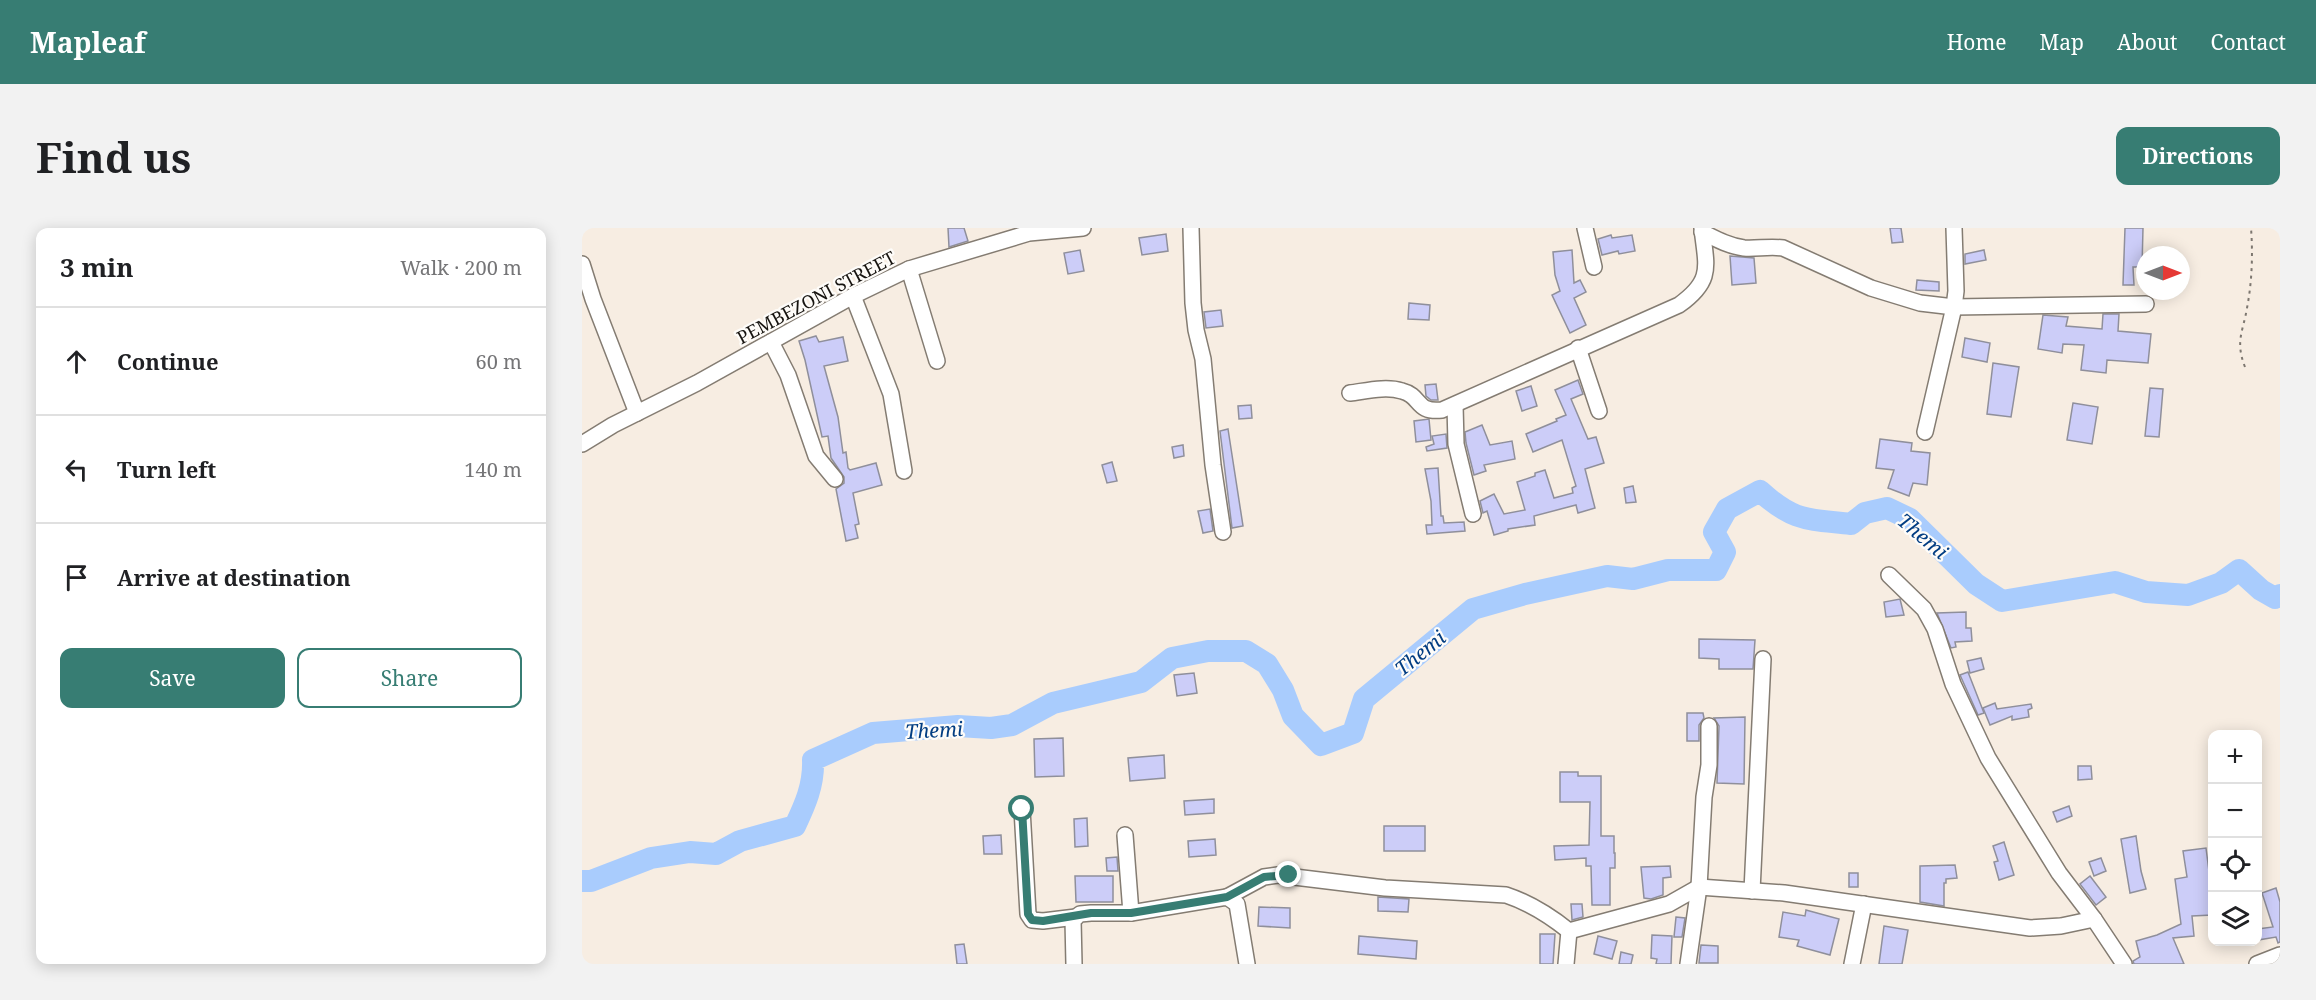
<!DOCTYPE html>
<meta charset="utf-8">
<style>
:root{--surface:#fff;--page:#f2f2f2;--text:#202124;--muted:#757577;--line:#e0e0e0;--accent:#377d73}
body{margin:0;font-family:"Noto Serif",serif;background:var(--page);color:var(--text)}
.controls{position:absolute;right:18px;bottom:18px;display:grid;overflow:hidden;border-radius:12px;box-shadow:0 3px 15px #0003}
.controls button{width:54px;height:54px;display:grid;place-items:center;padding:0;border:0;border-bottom:2px solid var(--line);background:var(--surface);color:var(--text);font:30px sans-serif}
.compass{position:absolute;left:1554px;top:18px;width:54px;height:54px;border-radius:50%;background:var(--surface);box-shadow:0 3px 15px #0003;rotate:90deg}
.stop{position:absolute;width:18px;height:18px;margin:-14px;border:4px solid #377d73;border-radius:50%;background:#fff}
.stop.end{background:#377d73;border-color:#fff;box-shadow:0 2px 6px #0008}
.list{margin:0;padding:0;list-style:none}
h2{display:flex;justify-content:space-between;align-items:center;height:78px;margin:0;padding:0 24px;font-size:26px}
h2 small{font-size:20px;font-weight:400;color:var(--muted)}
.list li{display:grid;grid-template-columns:39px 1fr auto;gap:18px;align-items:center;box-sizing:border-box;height:108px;padding:0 24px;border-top:2px solid var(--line)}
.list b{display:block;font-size:22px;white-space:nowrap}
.list em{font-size:20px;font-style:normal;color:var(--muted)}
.actions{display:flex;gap:12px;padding:18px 24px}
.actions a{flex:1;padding:14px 0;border:2px solid var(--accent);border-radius:12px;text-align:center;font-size:21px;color:var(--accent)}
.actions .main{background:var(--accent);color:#fff}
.icon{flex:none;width:33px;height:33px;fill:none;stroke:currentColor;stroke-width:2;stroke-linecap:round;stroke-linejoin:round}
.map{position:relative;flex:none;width:1698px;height:736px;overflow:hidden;border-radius:12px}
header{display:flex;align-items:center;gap:36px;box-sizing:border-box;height:84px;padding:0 30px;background:var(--accent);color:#fff}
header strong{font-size:28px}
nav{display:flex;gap:33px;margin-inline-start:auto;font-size:21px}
.intro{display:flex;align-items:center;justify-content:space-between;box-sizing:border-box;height:144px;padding:0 36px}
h1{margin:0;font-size:42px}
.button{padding:15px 27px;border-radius:12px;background:var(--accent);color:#fff;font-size:21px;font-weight:700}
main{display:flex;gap:36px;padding:0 36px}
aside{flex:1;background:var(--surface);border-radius:12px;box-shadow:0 3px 15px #0003}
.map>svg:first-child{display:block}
</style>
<header>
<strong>Mapleaf</strong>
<nav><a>Home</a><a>Map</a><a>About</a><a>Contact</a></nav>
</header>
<div class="intro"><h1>Find us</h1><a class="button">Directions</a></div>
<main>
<aside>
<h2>3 min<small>Walk · 200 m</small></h2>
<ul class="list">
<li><svg class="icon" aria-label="ahead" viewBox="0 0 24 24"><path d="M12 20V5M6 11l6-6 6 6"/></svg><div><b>Continue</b></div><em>60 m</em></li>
<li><svg class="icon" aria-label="left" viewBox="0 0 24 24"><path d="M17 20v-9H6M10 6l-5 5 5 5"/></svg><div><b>Turn left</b></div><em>140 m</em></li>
<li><svg class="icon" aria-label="arrive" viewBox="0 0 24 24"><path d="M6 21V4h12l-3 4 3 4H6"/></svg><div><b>Arrive at destination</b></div></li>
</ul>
<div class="actions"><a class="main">Save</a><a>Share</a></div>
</aside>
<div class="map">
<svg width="1698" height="736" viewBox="0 0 1698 736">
<rect width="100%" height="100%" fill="#f7ede2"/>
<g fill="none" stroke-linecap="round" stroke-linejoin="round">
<!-- river -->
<path stroke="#a9ccfd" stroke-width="22" d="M 0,653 L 9,653 L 69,630 L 108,624 L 134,626 L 158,613 L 213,598 C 223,577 232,557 231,532 L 291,505 L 376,498 L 409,500 L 430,497 L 471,475 L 559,454 L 590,430 L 626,423 L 664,423 L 685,436 L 701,462 L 711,488 L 739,517 L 771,505 L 782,471 L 891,381 L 943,366 L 1025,348 L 1051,351 L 1086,342 L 1134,342 L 1143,324 L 1132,304 L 1145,281 L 1178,263 C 1212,294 1225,291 1269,296 L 1283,285 L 1305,280 L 1328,291 L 1394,356 L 1420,373 L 1533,354 L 1564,364 L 1606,367 L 1639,355 L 1657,342 L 1679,362 L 1693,370 L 1698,367"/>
</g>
<!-- building -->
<g fill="#cccdf8" stroke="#8f8f9b" stroke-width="1.5">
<path d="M 366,0 L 382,0 L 386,13 L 367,19 Z"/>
<path d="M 1308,0 L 1319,0 L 1321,14 L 1310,15 Z"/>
<path d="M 1543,0 L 1561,0 L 1560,39 L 1551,39 L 1552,57 L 1541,57 Z"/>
<path d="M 584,6 L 586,23 L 560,27 L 557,10 Z"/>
<path d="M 1029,7 L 1030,10 L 1050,7 L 1053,23 L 1037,26 L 1036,23 L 1020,27 L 1016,11 Z"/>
<path d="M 498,22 L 502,43 L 486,46 L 482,25 Z"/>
<path d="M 990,22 L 992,55 L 998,52 L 1004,64 L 992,70 L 1004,97 L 988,105 L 970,67 L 978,63 L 973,47 L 971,24 Z"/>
<path d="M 1402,22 L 1404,32 L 1383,36 L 1383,26 Z"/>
<path d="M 1148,28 L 1172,30 L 1174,55 L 1150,57 Z"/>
<path d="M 1335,52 L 1357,54 L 1357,63 L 1334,62 Z"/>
<path d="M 827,75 L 848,77 L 847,92 L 826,91 Z"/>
<path d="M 639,82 L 641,98 L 624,100 L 622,84 Z"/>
<path d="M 1521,86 L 1537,86 L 1536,103 L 1569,106 L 1566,135 L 1525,132 L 1524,145 L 1499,142 L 1502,117 L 1481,116 L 1480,125 L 1456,121 L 1461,87 L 1486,89 L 1484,98 L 1520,101 Z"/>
<path d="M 234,108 L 237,114 L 261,109 L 266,133 L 242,138 L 256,189 L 261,225 L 264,224 L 266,240 L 268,242 L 294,235 L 300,257 L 271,265 L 277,296 L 273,297 L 276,310 L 264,313 L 254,261 L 262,255 L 262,249 L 249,230 L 246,208 L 240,209 L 223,132 L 217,113 Z"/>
<path d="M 1383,110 L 1408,115 L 1405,134 L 1380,129 Z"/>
<path d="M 1411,135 L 1437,139 L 1429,189 L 1405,186 Z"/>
<path d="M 996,152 L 1001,166 L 989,171 L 1006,211 L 1014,209 L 1022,235 L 1003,241 L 1013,280 L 996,285 L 994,277 L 952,288 L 953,297 L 926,301 L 926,303 L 912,307 L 905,283 L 901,285 L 898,273 L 912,266 L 922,286 L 943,282 L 935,254 L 953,248 L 953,245 L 963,242 L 972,270 L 991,265 L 990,260 L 994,258 L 980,212 L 951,224 L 944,206 L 975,193 L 974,191 L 984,187 L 973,162 Z"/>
<path d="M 854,156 L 856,172 L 849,172 L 844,168 L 843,157 Z"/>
<path d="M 949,158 L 955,178 L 940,183 L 934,163 Z"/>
<path d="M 1568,160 L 1581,161 L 1577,209 L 1563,208 Z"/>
<path d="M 1491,175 L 1516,179 L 1510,216 L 1485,212 Z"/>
<path d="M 669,177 L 670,190 L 657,191 L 656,178 Z"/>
<path d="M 847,191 L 849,212 L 834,214 L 832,193 Z"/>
<path d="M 900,197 L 908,217 L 930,213 L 933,231 L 902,237 L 904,243 L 892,247 L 884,215 L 883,204 Z"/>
<path d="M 646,201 L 661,298 L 650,300 L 638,203 Z"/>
<path d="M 864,206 L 865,220 L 845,223 L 844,219 L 852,216 L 850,208 Z"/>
<path d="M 1298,211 L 1330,215 L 1329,223 L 1348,225 L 1345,257 L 1331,255 L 1327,268 L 1306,260 L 1312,242 L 1294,240 Z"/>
<path d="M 601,217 L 602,228 L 592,230 L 590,219 Z"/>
<path d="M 530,234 L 535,253 L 525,255 L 520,237 Z"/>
<path d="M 856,240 L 859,288 L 861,288 L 862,295 L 882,294 L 883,303 L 845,306 L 844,297 L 850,297 L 849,273 L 843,241 Z"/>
<path d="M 1051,258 L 1054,274 L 1044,275 L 1042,260 Z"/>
<path d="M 628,281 L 631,303 L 621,305 L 616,283 Z"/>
<path d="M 1318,371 L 1322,387 L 1304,389 L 1302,374 Z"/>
<path d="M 1384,384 L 1384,400 L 1389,400 L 1390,413 L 1373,414 L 1374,419 L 1369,420 L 1355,385 Z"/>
<path d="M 1117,411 L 1173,412 L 1171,441 L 1137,441 L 1137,431 L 1117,430 Z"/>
<path d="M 1399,430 L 1402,441 L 1388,445 L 1385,433 Z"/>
<path d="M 1386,444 L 1402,485 L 1396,487 L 1378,447 Z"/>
<path d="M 612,445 L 615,465 L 595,468 L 592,447 Z"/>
<path d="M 1413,475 L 1415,481 L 1449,476 L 1450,480 L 1446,482 L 1447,489 L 1430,492 L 1430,488 L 1408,497 L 1401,480 Z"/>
<path d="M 1105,485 L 1121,485 L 1122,490 L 1117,497 L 1117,513 L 1105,513 Z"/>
<path d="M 1163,489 L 1162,556 L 1135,555 L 1137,498 L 1132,490 Z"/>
<path d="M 481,510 L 482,548 L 453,549 L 452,511 Z"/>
<path d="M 582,527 L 583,550 L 548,553 L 546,530 Z"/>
<path d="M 1496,538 L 1509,538 L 1510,551 L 1496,552 Z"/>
<path d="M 978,544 L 996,544 L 996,548 L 1019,548 L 1019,608 L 1032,608 L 1032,625 L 1033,625 L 1033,640 L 1028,640 L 1028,677 L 1010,677 L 1009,638 L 1004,638 L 1004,630 L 973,632 L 972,618 L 1007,617 L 1008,574 L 978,574 Z"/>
<path d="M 632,571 L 632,585 L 603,587 L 602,573 Z"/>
<path d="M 1487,578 L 1490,588 L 1475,594 L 1471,584 Z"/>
<path d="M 505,590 L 506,618 L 493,619 L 492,591 Z"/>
<rect x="802" y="598" width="41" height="25"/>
<path d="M 419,607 L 420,626 L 402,626 L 401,608 Z"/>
<path d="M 1554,608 L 1559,643 L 1564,661 L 1548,665 L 1539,611 Z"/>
<path d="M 633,611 L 634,627 L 607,629 L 606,613 Z"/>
<path d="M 1422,614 L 1432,647 L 1417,652 L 1412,634 L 1416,633 L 1411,618 Z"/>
<path d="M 1624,620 L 1628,651 L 1630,651 L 1630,687 L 1610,688 L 1612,708 L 1591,710 L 1602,736 L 1552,736 L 1551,733 L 1558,729 L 1554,713 L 1575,707 L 1599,696 L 1593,651 L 1605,649 L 1601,623 Z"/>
<path d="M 535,629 L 536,643 L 525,643 L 524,630 Z"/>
<path d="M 1519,630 L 1524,643 L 1512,648 L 1507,634 Z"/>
<path d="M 1373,637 L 1375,650 L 1364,651 L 1364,655 L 1362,655 L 1362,678 L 1338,674 L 1338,638 Z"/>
<path d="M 1088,638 L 1089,649 L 1081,650 L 1081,667 L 1069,671 L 1062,670 L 1059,639 Z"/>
<rect x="1267" y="645" width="9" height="14"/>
<path d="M 493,648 L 531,648 L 531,674 L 494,674 Z"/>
<path d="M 1508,648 L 1524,669 L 1514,677 L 1498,656 Z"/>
<path d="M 1694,660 L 1698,674 L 1698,714 L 1696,715 L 1694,709 L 1676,712 L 1676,701 L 1691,699 L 1680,665 Z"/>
<path d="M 796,669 L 827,671 L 826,684 L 796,683 Z"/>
<path d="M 989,676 L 1000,676 L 1001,689 L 990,692 Z"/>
<path d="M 677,679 L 708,680 L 708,700 L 676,698 Z"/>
<path d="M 1224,682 L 1257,691 L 1248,727 L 1215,718 L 1217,712 L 1197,709 L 1201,684 L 1223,688 Z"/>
<path d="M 1094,689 L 1103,690 L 1100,709 L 1092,709 Z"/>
<path d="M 1302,698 L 1326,702 L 1320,736 L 1297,736 Z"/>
<path d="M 958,706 L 973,706 L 971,736 L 958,736 Z"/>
<path d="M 1070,707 L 1090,708 L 1089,736 L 1074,736 L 1075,731 L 1069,730 Z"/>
<path d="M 777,708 L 835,713 L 834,731 L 776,726 Z"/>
<path d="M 1016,708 L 1035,713 L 1030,731 L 1012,726 Z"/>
<path d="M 382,716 L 385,736 L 375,736 L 373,717 Z"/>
<path d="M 1119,717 L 1136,718 L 1136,735 L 1117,735 Z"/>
<path d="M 1039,724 L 1051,727 L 1049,736 L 1037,736 Z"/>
</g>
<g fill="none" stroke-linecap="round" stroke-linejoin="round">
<defs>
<g id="minor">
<path d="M 609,0 L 611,75 L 614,102 L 621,131 L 631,237 L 641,304"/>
<path d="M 1003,0 L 1012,39"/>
<path d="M 1120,4 C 1134,11 1147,18 1162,20 C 1174,21 1188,18 1201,20 L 1289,60 L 1338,75 L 1372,79 L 1564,76"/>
<path d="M 0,36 L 11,71 L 55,185"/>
<path d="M 327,41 L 355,133"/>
<path d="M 271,68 L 309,166 L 322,243"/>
<path d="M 189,114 L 206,147 L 234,228 L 253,251"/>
<path d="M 996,120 L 1017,183"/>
<path d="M 768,165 C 784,163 804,158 820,163 C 840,168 833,185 860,182 L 1097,77 C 1132,52 1124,38 1120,0"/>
<path d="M 873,177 L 874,216 L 891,286"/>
<path d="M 1343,204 L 1372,79 L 1374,63 L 1372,0"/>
<path d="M 0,216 L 31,197 L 115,155 L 271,68 L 327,41 L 447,5 L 501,0"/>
<path d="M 1307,347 L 1342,381 L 1353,401 L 1371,456 L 1406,530 L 1477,645 L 1512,691 L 1542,736"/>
<path d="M 440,581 L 446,686 L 450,692 L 461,693 L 494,689"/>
<path d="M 543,607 L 549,685"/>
<path d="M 1170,663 L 1181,431"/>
<path d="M 645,669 L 682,649 L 696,647 L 803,660 L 924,667 C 948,675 967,687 987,703"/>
<path d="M 987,703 L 1087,676 L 1117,659 L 1202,665 L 1448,700 L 1479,698 L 1512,691"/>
<path d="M 492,736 L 491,692 L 498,686 L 509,685 L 549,685 L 645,669 L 655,676 L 665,736"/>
<path d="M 984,736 L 987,703"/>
<path d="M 1106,736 L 1117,659 L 1122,569 L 1127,537 L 1127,498"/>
<path d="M 1270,736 L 1282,676"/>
<path d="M 1675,736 L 1698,727"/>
</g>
</defs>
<!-- minor casing -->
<use href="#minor" stroke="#847c72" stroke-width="18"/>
<!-- path -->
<path stroke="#7d7770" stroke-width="2" stroke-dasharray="3 4.5" stroke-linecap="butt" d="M 1663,139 C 1653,113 1661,104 1665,80 C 1670,54 1671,26 1669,0"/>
<!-- minor -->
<use href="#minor" stroke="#fff" stroke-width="15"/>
</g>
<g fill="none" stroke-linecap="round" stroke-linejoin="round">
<!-- route -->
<path stroke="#377d73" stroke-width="8" d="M 440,581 L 446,686 L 450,692 L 461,693 L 509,685 L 549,685 L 645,669 L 682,649 L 707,647"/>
</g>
<g text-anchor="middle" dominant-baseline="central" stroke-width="4.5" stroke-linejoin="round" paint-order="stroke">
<!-- street labels -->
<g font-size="18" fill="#171410" stroke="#fefcf9">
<text transform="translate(234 69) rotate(-28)">PEMBEZONI STREET</text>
</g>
<!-- water labels -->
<g font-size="20" font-style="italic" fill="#023d82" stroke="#fefcf9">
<text transform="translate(1341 308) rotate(40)">Themi</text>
<text transform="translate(838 425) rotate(-39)">Themi</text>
<text transform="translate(352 502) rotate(-3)">Themi</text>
</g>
</g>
</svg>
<div class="controls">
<button>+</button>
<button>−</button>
<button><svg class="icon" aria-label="locate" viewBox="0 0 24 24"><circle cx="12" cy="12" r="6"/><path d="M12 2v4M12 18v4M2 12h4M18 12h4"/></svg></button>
<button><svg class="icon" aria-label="layers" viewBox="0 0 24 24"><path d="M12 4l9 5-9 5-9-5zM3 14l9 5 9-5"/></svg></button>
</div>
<svg class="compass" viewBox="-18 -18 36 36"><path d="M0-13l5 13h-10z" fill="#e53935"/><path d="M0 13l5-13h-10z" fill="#757577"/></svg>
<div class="stop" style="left:440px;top:581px"></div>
<div class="stop end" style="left:707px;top:647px"></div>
</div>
</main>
